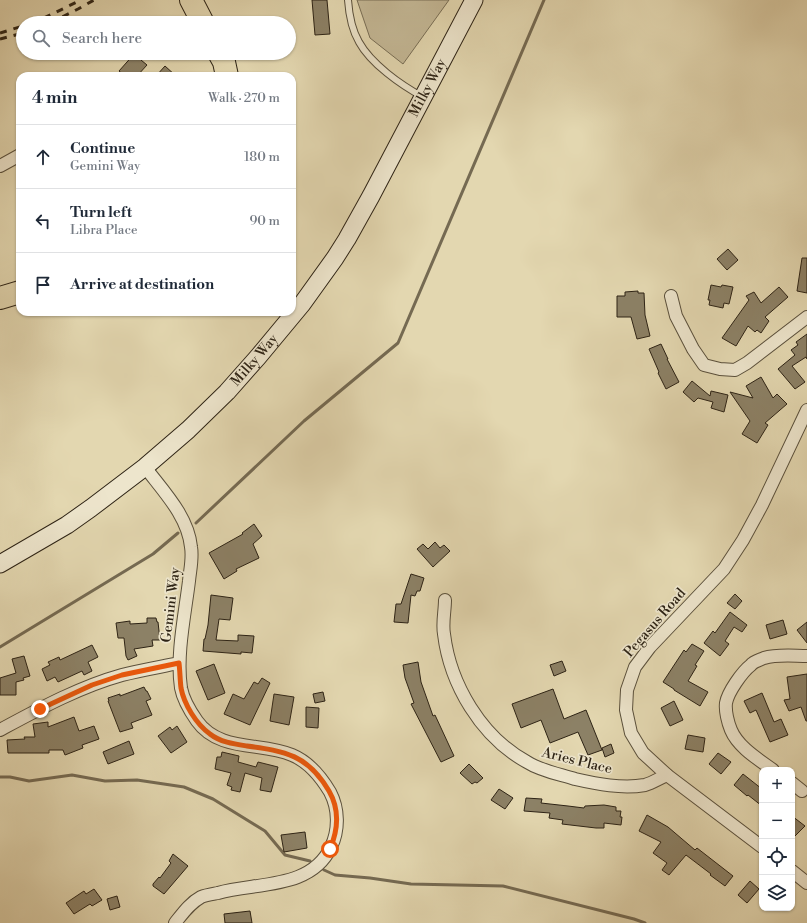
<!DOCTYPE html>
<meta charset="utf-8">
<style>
:root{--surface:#fff;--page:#f2f2f3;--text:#1f2937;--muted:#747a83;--line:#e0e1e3}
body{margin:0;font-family:"Libre Bodoni",serif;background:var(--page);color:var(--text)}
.controls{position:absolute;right:12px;bottom:12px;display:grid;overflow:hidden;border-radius:8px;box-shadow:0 1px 3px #0004}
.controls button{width:36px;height:36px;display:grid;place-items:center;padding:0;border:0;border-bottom:1px solid var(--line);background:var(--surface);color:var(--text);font:20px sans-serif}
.stop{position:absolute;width:12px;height:12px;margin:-9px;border:3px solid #ea580c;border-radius:50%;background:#fff}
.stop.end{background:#ea580c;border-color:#fff;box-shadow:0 1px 4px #0008}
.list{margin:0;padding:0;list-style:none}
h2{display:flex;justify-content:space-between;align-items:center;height:52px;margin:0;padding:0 16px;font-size:17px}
h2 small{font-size:13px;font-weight:400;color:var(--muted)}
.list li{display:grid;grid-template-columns:26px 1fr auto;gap:12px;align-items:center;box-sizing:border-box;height:64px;padding:0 16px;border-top:1px solid var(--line)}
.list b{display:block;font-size:15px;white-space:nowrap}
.list p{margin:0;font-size:13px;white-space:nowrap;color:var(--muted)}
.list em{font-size:13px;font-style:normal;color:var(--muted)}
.icon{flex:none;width:22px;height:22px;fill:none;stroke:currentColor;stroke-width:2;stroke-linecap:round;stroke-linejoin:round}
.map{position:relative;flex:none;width:807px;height:923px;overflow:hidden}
.search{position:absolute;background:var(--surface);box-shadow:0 1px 3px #0004;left:16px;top:16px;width:280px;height:44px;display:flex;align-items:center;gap:10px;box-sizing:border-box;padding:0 14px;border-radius:22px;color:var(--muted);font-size:15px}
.panel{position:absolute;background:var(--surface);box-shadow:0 1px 3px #0004;left:16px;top:72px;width:280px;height:244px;border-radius:12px}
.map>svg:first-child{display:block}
</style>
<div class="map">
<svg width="807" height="923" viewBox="0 0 807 923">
<rect width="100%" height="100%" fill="#e3d7b0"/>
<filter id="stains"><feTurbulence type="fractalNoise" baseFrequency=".005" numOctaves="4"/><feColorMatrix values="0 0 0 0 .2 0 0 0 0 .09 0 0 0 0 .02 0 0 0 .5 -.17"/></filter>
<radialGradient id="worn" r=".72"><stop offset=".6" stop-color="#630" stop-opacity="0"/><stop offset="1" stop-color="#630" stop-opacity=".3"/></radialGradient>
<!-- green -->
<path fill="#c4b896" stroke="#786e56" d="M 357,0 L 449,0 L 403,64 L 370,38 Z"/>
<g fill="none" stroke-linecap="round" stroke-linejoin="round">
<!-- stream -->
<g stroke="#756a52" stroke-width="3">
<path d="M 196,523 L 304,421 L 398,343 L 544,0"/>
<path d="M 0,647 L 153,554 L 178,533"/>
<path d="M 0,777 L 10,777 L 29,781 L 72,775 L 105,781 L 137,780 L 184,787 L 213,799 L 265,831 L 285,855 L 310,861"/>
<path d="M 324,870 L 335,875 L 370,878 L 411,884 L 503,886 L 634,919 L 645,923"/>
</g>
</g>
<!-- building -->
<g fill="#8c8166" stroke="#2d2315">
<path d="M 312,0 L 327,0 L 330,34 L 315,35 Z"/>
<path d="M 135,53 L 137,53 L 143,58 L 141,60 L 147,65 L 137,76 L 125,76 L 119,71 Z"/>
<path d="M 165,66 L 176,76 L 156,76 Z"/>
<path d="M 728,249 L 738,260 L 727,270 L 717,259 Z"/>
<path d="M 802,258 L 807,258 L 807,293 L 797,291 Z"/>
<path d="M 711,285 L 721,287 L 722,285 L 733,287 L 729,304 L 724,303 L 723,308 L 709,305 L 710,300 L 708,300 Z"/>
<path d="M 779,287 L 788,297 L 765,317 L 769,321 L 761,333 L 757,330 L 755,332 L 748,326 L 736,346 L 722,338 L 749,300 L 746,296 L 754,292 L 761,303 Z"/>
<path d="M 638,291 L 638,293 L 644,293 L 645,315 L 650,336 L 637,339 L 631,317 L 617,317 L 617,296 L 625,296 L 625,292 Z"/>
<path d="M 807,334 L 807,359 L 806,357 L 792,366 L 805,382 L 795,389 L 778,369 L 795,355 L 791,350 L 798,345 L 796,342 Z"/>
<path d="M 661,344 L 668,359 L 667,359 L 679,382 L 666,389 L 658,373 L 659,372 L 649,349 Z"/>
<path d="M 761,377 L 773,398 L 777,394 L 787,404 L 765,423 L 768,425 L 757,443 L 742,434 L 750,421 L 730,392 L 753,398 L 746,386 Z"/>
<path d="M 692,381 L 710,396 L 711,391 L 728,395 L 724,412 L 711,408 L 713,402 L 698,398 L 694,402 L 683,392 Z"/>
<path d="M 254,524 L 262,536 L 253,544 L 259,558 L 236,569 L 237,571 L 224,579 L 209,553 L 243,534 L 242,533 Z"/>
<path d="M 435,542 L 440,548 L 444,545 L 450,551 L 433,567 L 417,549 L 423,544 L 428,549 Z"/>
<path d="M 411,574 L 424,578 L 420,591 L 417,591 L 415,596 L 411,595 L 408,623 L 394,622 L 396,604 L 401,604 Z"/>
<path d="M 735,594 L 742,601 L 735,609 L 727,603 Z"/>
<path d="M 211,595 L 233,598 L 230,620 L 219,619 L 216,640 L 238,641 L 238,635 L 254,636 L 252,653 L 241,652 L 241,654 L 203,651 L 204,639 L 205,639 L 208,625 Z"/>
<path d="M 730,612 L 747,625 L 742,632 L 734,627 L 725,641 L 729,644 L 720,656 L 704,643 L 713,631 L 715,633 Z"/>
<path d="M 147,618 L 156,618 L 157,622 L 158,622 L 160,640 L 152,640 L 153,646 L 134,649 L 137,656 L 128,660 L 126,656 L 124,638 L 118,638 L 116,623 L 130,621 L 130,624 L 147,623 Z"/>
<path d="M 783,620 L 787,634 L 770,639 L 766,625 Z"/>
<path d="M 807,622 L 807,643 L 797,630 Z"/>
<path d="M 692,644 L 704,651 L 695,665 L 697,666 L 688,681 L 708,692 L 700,706 L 674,690 L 674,689 L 663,682 L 684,650 L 686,652 Z"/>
<path d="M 92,645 L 98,657 L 88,662 L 92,671 L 84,675 L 82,671 L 58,682 L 55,677 L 47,681 L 42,669 L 50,665 L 48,662 L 59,657 L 60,660 Z"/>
<path d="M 24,656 L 30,676 L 23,678 L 24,680 L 16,682 L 16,695 L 0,695 L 0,678 L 16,673 L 12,659 Z"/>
<path d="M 562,661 L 566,671 L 554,676 L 550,665 Z"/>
<path d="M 418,662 L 421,682 L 433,716 L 435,715 L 454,756 L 441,762 L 411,704 L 414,703 L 405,678 L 403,665 Z"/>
<path d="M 214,664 L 225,693 L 208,700 L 196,671 Z"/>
<path d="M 807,674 L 807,721 L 806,721 L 801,707 L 789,711 L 784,700 L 790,699 L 787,677 Z"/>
<path d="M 262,678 L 270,683 L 250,725 L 224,714 L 233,694 L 244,699 L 254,682 L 258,684 Z"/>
<path d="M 144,687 L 146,691 L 147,691 L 151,699 L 146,701 L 152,715 L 131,723 L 133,728 L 120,732 L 108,701 L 109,701 L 108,698 L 120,694 L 120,696 Z"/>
<path d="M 553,689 L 564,719 L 586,710 L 602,750 L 588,755 L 578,732 L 550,743 L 541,720 L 521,728 L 512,704 Z"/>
<path d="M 323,692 L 325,701 L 315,703 L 313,694 Z"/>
<path d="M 762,693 L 774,722 L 781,719 L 788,735 L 770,742 L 756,710 L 750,713 L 744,701 Z"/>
<path d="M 274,694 L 294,697 L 289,725 L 270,721 Z"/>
<path d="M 674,701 L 683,720 L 670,726 L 661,708 Z"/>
<path d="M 306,707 L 319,708 L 318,728 L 306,727 Z"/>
<path d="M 74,717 L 79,731 L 94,726 L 99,739 L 82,745 L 83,748 L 65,755 L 63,750 L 49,750 L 49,753 L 8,753 L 7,740 L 25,739 L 24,737 L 35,737 L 33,724 L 48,722 L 48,727 Z"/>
<path d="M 177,726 L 187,742 L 171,753 L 158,736 L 170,727 L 172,730 Z"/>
<path d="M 688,735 L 705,738 L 703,752 L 685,749 Z"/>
<path d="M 129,741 L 134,754 L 108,764 L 103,752 Z"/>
<path d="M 611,744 L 614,753 L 605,757 L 602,748 Z"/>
<path d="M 222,752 L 239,756 L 238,762 L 256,767 L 258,762 L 278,767 L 271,792 L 260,790 L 262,778 L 245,773 L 240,792 L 231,790 L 232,787 L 227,785 L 231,773 L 215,769 L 217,757 L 221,757 Z"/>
<path d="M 718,753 L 731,762 L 721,774 L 709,764 Z"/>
<path d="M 469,764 L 483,778 L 477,783 L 475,782 L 472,784 L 460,773 Z"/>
<path d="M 743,774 L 762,789 L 762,806 L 748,795 L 747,796 L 734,785 Z"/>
<path d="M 499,789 L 513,798 L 505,809 L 491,800 Z"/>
<path d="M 526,798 L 542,799 L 541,803 L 568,806 L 584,808 L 585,806 L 604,805 L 616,807 L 616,811 L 621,811 L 620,817 L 622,817 L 621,825 L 604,823 L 604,828 L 596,828 L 562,824 L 563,820 L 549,818 L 550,813 L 524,811 Z"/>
<path d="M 647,815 L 668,827 L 695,850 L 697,848 L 733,876 L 725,886 L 710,875 L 711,874 L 686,855 L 669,875 L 662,870 L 667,863 L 653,853 L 661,842 L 639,831 Z"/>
<path d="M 792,816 L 805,826 L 792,839 Z"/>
<path d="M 305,832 L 307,848 L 284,852 L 281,835 Z"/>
<path d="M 173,854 L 188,866 L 164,894 L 153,886 L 153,884 L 159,877 L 160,878 L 171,863 L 169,861 Z"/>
<path d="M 750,881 L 759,889 L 747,903 L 738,895 Z"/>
<path d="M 94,889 L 102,900 L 92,906 L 90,904 L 74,914 L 66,903 L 84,891 L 86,894 Z"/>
<path d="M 117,896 L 120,907 L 110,910 L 107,899 Z"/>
<path d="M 250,911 L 252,923 L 225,923 L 224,914 Z"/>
</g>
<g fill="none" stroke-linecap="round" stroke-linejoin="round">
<defs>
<path id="lane" d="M 348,0 C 349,14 352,30 359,42 C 371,64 401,85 423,97"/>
<g id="street">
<path d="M 0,166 L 20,155"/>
<path d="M 671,296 L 676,316 L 693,349 L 704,365 L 720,369 L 735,370 L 747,363 L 807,317"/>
<path d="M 145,467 C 163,491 188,516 191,547 C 193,558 190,570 189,581 C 185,614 176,655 181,688 C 183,699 190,711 197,721 C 219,752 261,742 292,755 C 309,762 321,777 330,792 C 339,809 339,830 331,847 C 311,890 255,882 218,893 C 213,894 206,895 201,897 C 190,903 183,913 175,923"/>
<path d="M 445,600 C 445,611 442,623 444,634 C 450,684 481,737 527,762 C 541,771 559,774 575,779 C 597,784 622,789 645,785 C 652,783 660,778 667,775"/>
<path d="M 0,730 C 39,709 79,687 122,675 C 141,670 160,667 179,663"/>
<path d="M 773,770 C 758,759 738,747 731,730 C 728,723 725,711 726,703 C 728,692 742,672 751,665 C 754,661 760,660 764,658 C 777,654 794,656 807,656"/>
<path d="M 792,783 L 802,791"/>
<path d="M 762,847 L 667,775 L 643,753 L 631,733 L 626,710 L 627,690 L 635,667 L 650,647 L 724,569 L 743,540 L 762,505 L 807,410"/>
<path d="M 792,871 L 807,883"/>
</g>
<g id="secondary">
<path id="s1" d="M 0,564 L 67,525 L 91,508 L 145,467 L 188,430 L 227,392 L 258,357 L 302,304 L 335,258 L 347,239 L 371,196 L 474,0"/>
</g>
<g id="highway">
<path d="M 191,0 L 203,23"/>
<path d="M 219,53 L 224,62 L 227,76"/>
<path d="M 0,298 L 20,292"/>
</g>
</defs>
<!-- lane casing -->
<use href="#lane" stroke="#5a503c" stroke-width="8"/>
<!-- street casing -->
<use href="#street" stroke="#5a503c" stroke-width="14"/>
<!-- secondary casing -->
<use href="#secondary" stroke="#2d2315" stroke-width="19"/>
<!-- highway casing -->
<use href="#highway" stroke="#2d2315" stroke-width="24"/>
<!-- lane -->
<use href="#lane" stroke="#ede5cc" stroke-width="6"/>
<!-- street -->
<use href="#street" stroke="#ede5cc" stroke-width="12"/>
<!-- secondary -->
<use href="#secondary" stroke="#ede5cc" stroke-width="17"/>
<!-- highway -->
<use href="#highway" stroke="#e3d7b0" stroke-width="22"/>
<!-- rail -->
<g stroke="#2d2315" stroke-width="3" stroke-dasharray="7 7" stroke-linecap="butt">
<path d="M 31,23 L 44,18 L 81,0"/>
<path d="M 50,23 L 78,9 L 94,0"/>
<path d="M 0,33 L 23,26"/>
<path d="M 0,39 L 23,33"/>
</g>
</g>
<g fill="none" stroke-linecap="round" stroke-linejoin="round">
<!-- route -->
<path stroke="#ea580c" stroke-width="5" d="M 40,709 L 92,685 L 122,675 L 179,663 C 180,671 180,680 181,688 C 184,704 196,724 210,734 C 220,742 234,744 247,746 C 285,751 308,755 329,791 C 340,810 338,830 330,849"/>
</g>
<g text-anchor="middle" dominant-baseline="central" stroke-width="3.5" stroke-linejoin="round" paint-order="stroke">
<!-- street labels -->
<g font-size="14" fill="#2d2315" stroke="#ede5cc">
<text stroke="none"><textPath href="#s1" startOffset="652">Milky Way</textPath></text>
<text stroke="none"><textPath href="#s1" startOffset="328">Milky Way</textPath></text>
<text transform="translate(171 605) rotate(-83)">Gemini Way</text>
<text transform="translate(655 623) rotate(-49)">Pegasus Road</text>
<text transform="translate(577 761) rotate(14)">Aries Place</text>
</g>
</g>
<rect width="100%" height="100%" filter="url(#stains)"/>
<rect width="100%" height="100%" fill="url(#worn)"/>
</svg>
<div class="controls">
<button>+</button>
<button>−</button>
<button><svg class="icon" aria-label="locate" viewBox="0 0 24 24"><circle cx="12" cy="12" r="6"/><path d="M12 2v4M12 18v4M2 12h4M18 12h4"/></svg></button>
<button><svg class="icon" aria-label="layers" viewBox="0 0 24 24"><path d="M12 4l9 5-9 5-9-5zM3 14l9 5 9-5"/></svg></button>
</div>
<div class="stop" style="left:330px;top:849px"></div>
<div class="stop end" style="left:40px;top:709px"></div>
<div class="search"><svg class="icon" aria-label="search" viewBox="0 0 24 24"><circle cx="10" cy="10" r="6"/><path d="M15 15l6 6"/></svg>Search here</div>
<section class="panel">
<h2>4 min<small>Walk · 270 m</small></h2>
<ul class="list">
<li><svg class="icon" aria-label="ahead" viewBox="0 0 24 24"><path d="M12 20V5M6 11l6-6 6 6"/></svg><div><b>Continue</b><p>Gemini Way</p></div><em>180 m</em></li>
<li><svg class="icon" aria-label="left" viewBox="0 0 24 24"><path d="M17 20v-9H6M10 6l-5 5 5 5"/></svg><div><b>Turn left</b><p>Libra Place</p></div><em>90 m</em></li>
<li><svg class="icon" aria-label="arrive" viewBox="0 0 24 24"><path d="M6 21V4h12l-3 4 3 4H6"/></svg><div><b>Arrive at destination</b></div></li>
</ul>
</section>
</div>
